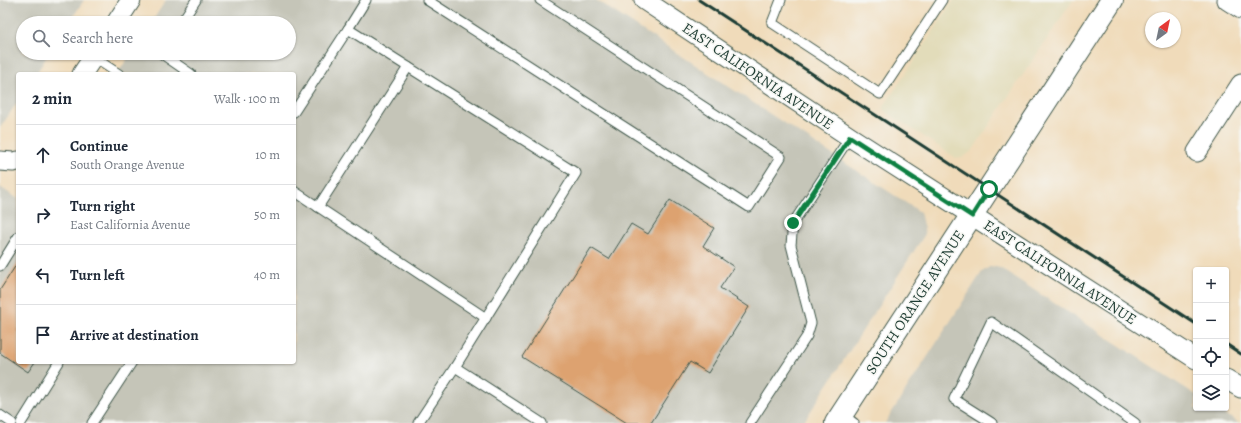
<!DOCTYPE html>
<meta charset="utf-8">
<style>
:root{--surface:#fff;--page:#f6f6f7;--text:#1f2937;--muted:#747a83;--line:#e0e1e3}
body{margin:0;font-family:Alegreya,serif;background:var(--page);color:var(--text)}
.controls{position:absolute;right:12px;bottom:12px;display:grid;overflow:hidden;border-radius:4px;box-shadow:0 1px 3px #0004}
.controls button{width:36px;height:36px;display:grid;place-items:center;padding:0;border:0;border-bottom:1px solid var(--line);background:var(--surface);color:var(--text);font:20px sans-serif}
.compass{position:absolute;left:1145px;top:12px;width:36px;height:36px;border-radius:50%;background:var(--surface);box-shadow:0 1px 3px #0004;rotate:33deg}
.stop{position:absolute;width:12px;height:12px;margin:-9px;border:3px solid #0b8043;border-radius:50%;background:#fff}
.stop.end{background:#0b8043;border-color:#fff;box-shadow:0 1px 4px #0008}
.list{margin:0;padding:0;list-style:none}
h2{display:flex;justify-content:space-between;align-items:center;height:52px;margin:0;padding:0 16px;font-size:17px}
h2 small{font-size:13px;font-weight:400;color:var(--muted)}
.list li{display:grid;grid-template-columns:26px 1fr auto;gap:12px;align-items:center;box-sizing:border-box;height:60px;padding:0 16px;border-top:1px solid var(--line)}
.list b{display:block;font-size:15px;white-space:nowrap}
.list p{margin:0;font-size:13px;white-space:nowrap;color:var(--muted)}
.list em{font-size:13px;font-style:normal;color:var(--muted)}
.icon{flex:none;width:22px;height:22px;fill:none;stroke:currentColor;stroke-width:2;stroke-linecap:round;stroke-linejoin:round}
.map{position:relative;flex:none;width:1241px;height:423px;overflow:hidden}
.search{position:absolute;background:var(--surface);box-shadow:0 1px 3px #0004;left:16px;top:16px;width:280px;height:44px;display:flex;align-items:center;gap:10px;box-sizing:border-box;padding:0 14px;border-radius:22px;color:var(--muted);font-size:15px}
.panel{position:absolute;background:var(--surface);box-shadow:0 1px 3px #0004;left:16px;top:72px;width:280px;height:292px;border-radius:4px}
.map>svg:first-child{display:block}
</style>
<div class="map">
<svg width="1241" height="423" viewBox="0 0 1241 423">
<rect width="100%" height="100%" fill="#f6f6f2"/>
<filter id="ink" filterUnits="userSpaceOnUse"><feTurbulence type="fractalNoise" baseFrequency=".025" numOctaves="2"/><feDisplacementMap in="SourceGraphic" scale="8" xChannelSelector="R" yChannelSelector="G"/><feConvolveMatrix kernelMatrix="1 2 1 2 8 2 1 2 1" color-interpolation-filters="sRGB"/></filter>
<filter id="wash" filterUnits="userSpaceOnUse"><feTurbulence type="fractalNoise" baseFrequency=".012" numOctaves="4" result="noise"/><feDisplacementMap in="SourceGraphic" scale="16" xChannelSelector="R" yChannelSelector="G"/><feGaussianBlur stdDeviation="0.9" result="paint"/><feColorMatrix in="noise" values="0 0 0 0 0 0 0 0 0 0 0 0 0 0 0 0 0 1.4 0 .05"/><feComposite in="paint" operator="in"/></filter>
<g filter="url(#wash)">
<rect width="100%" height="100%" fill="#f0dbba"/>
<!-- built -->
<path fill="#e2dcba" d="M 954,0 L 1073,0 L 972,151 L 965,156 L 956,158 L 882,109 Z"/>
<!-- industrial -->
<g fill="#c5c5b8">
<path d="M 0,0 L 84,0 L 69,23 L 23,23 L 23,53 L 49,53 L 36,74 L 18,74 L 18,101 L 0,128 Z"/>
<path d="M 166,0 L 596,0 L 920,212 L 925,234 L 803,423 L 0,423 L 0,187 L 18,199 L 18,362 L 294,362 L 294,74 L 117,74 L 131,53 L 289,53 L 289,23 L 151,23 Z"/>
<path d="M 991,266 L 1000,268 L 1196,395 L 1196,408 L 1216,408 L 1239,423 L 885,423 L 982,272 Z"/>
</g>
<g id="blocks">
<!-- building -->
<g fill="#dda26f">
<path d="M 670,200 L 714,228 L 703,246 L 734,267 L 720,288 L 749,307 L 708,373 L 690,362 L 651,423 L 627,423 L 522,357 L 591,248 L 609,259 L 631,224 L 648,234 Z"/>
<path d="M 18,262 L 18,362 L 35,362 L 28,372 L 0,353 L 0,290 Z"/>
</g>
</g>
</g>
<g filter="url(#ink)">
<use href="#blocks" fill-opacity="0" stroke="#3e5548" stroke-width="1"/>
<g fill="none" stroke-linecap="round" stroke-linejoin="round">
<defs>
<g id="service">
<path d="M 427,0 L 749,207 L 781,157 L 540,0"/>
<path d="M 781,0 L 772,23 L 880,94 L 942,0"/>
<path d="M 181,23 L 196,0"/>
<path d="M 348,29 L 366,0"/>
<path d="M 163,53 L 162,54 L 191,74"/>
<path d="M 93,57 L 119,74"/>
<path d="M 294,112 L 348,29 L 576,173 L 455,367"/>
<path d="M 294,191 L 486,318"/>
<path d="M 318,207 L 408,67"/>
<path d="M 0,266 L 18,237"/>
<path d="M 842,414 L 854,423"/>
<path d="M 0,415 L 12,423"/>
<path d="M 21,423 L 59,362"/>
<path d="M 92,423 L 132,362"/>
<path d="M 418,423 L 455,367 L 542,423"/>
<path d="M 750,423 L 807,336 L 811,323 L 791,245 L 793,223 L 850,137"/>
<path d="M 992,423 L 954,399 L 991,322 L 1135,423"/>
</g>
<g id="minor">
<path d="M 644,0 L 850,137 L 1196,359"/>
<path d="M 1227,0 L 1241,9"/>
<path d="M 116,23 L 131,0"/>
<path d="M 82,74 L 96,53"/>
<path d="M 1197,152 L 1241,84"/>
<path d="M 0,161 L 13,162 L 18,161"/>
<path d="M 1226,379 L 1241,388"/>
</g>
<path id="tertiary" d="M 836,423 L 1112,0"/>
</defs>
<!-- service casing -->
<use href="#service" stroke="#3e5548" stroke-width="11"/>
<!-- minor casing -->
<use href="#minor" stroke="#3e5548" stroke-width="21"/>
<!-- tertiary casing -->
<use href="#tertiary" stroke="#3e5548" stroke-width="24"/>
<!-- service -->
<use href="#service" stroke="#fff" stroke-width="9"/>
<!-- minor -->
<use href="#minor" stroke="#fff" stroke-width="19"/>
<!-- tertiary -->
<use href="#tertiary" stroke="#fff" stroke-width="22"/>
<!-- rail -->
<g stroke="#1f3d34" stroke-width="3">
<path d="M 699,0 L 1196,324"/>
<path d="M 1226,344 L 1241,354"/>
</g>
</g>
</g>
<g fill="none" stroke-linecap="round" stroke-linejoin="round" filter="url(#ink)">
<!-- route -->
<path stroke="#0b8043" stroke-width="5" d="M 793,223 L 850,137 L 972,216 L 989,189"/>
</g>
<g text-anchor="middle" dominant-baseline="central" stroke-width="3" stroke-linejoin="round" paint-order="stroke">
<!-- street labels -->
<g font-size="15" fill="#1f3d34" stroke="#f6f6f2">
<text transform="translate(758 76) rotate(34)">EAST CALIFORNIA AVENUE</text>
<text transform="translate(1060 272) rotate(33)">EAST CALIFORNIA AVENUE</text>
<text transform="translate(915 302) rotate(-57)">SOUTH ORANGE AVENUE</text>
</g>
</g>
</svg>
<div class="controls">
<button>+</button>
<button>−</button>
<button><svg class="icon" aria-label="locate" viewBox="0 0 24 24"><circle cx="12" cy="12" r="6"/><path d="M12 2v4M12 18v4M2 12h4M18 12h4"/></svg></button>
<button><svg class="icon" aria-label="layers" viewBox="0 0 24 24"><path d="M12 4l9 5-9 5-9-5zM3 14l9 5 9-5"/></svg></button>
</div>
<svg class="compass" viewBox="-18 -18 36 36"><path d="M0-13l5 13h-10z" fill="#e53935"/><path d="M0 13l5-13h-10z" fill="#747a83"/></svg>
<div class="stop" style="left:989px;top:189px"></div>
<div class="stop end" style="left:793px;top:223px"></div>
<div class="search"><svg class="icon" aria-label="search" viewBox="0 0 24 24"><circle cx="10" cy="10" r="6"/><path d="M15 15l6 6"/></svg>Search here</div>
<section class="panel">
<h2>2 min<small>Walk · 100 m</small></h2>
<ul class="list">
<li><svg class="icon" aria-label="ahead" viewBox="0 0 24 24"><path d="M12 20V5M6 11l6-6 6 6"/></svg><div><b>Continue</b><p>South Orange Avenue</p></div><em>10 m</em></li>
<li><svg class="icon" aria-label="right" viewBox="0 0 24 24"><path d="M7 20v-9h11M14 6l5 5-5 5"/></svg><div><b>Turn right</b><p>East California Avenue</p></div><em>50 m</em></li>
<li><svg class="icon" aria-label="left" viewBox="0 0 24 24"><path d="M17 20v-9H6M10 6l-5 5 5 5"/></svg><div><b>Turn left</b></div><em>40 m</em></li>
<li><svg class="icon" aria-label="arrive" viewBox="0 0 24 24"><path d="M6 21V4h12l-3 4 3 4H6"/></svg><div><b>Arrive at destination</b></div></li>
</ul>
</section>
</div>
